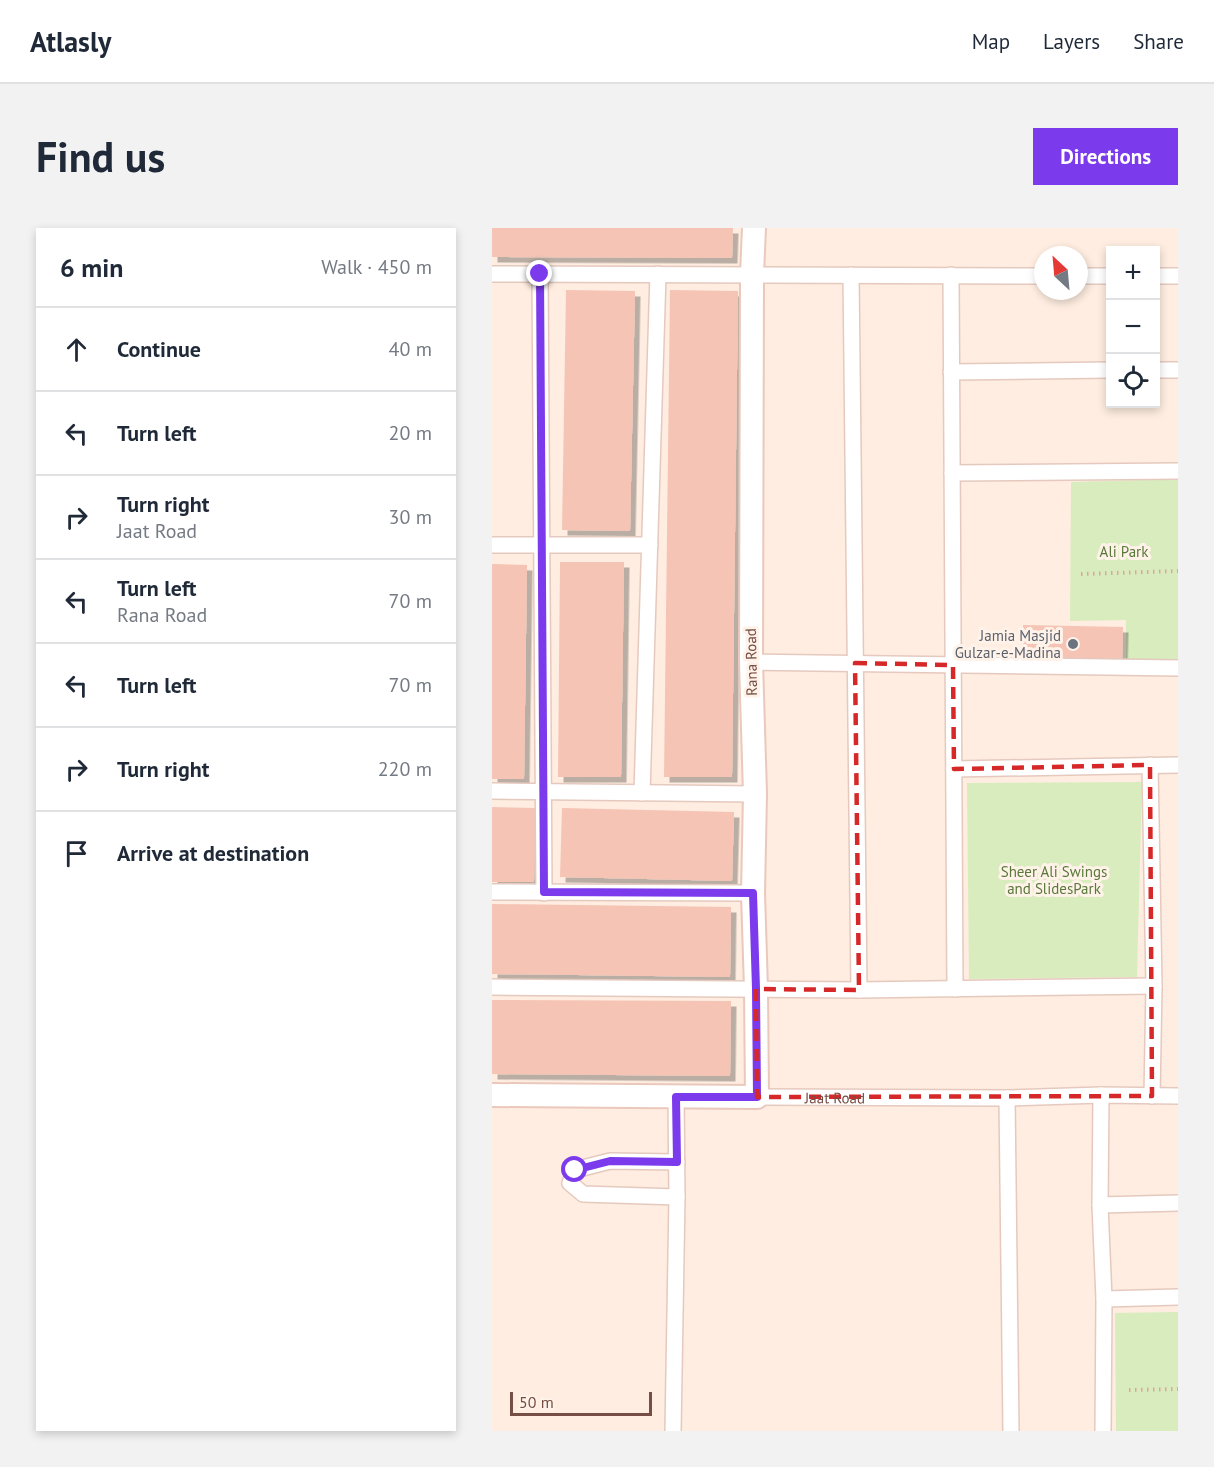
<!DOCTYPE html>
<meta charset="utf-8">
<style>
:root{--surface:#fff;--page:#f2f2f3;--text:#1f2937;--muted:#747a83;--line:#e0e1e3;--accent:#7c3aed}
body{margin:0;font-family:"PT Sans",sans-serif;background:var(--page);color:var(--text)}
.controls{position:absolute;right:18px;top:18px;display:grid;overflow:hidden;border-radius:0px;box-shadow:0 3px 9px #0003}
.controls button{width:54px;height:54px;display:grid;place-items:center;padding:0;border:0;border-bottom:2px solid var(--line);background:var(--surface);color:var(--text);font:30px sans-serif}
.compass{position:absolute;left:542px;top:18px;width:54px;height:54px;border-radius:50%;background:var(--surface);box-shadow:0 3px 9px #0003;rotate:334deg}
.scale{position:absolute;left:18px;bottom:15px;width:142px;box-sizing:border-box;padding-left:6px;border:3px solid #774e45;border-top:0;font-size:16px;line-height:21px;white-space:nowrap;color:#774e45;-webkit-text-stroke:4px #fff2e8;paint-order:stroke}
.stop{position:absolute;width:18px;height:18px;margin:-14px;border:4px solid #7c3aed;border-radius:50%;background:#fff}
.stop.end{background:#7c3aed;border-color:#fff;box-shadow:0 2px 6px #0008}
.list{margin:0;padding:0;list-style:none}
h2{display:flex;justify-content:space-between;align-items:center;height:78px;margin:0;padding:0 24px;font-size:26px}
h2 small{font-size:20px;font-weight:400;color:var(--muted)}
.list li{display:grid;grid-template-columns:39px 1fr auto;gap:18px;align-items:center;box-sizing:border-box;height:84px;padding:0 24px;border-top:2px solid var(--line)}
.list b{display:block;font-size:22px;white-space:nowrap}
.list p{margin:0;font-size:20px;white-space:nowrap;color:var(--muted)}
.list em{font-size:20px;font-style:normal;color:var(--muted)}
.icon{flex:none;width:33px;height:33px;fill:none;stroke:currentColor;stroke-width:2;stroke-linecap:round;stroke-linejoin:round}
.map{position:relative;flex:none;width:686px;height:1203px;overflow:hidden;border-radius:0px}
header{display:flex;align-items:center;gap:36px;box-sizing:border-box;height:84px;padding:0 30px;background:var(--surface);border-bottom:2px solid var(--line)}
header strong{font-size:28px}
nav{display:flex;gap:33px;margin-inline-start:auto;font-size:21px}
.intro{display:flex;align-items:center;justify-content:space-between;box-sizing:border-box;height:144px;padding:0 36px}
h1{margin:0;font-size:42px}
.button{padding:15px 27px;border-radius:0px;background:var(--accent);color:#fff;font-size:21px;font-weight:700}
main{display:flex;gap:36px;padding:0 36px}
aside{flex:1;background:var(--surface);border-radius:0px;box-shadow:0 3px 9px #0003}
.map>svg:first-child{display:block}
</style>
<header>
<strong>Atlasly</strong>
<nav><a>Map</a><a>Layers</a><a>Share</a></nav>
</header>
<div class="intro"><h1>Find us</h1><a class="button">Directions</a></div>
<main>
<aside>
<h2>6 min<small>Walk · 450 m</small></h2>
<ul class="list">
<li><svg class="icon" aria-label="ahead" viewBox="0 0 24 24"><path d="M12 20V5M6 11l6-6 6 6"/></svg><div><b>Continue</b></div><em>40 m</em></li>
<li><svg class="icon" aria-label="left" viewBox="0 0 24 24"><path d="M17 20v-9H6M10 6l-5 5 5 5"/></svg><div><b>Turn left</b></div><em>20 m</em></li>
<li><svg class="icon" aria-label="right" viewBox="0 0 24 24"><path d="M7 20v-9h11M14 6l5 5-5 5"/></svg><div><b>Turn right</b><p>Jaat Road</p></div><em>30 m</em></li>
<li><svg class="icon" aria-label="left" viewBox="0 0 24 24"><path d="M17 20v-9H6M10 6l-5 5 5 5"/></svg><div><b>Turn left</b><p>Rana Road</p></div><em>70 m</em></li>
<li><svg class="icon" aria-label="left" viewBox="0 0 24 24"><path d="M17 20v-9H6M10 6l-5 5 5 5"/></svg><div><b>Turn left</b></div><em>70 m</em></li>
<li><svg class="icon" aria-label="right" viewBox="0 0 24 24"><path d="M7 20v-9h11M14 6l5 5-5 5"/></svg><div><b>Turn right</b></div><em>220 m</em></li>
<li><svg class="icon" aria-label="arrive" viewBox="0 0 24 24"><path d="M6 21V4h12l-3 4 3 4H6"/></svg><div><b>Arrive at destination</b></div></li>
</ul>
</aside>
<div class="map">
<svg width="686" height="1203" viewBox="0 0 686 1203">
<defs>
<filter id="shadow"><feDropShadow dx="5.5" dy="5.5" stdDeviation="0" flood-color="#0004"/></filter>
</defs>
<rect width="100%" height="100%" fill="#feede0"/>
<!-- green -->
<g fill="#d9ecbe">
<path d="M 686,251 L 686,433 L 634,433 L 634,392 L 578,393 L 579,254 Z"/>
<path d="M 650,554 L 645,749 L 477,751 L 475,555 Z"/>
<path d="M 686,1084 L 686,1203 L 624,1203 L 623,1085 Z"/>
</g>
<!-- building -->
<g fill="#f5c4b5" filter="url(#shadow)">
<path d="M 0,0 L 241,0 L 240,30 L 0,29 Z"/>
<path d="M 74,62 L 143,63 L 138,303 L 70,302 Z"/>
<path d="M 178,62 L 246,63 L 240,549 L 172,549 Z"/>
<path d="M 68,334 L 132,334 L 129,549 L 66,549 Z"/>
<path d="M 0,336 L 35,337 L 32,551 L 0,551 Z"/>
<path d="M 531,397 L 631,399 L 630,434 L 531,433 Z"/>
<path d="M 0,579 L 43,580 L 42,654 L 0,654 Z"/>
<path d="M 70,580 L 242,584 L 240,653 L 68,649 Z"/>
<path d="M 0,676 L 239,679 L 238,749 L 0,746 Z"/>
<path d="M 0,772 L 239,773 L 238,848 L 0,846 Z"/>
</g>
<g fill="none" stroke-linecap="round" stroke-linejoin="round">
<defs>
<g id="street">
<path d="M 0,46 L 551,48"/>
<path d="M 48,46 L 52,665"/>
<path d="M 359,47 L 367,762"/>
<path d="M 459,47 L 463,761"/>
<path d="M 587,48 L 618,48"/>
<path d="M 664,48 L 686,48"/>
<path d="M 664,142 L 686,142"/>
<path d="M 459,144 L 618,142"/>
<path d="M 460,245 L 686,243"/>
<path d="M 0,317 L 158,317"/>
<path d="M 259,434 L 686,440"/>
<path d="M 658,537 L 662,758 L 660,868"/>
<path d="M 462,541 L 686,537"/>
<path d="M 0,563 L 263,566"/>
<path d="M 150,565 L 166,46"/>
<path d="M 0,664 L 261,665"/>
<path d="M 0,759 L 367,762 L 662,758"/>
<path d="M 609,867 L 608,977 L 612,1071 L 611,1203"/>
<path id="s1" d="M 265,869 L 515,870 L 609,867 L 686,868"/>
<path d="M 515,870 L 519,1203"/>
<path d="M 185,969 L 91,966 L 78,955 L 83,942 L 118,933 L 185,934"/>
<path d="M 608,977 L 686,975"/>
<path d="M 612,1071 L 686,1069"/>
<path d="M 181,1203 L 185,969 L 184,869"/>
</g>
<path id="secondary" d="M 0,867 L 265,869 L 264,761 L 261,665 L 263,566 L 259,434 L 260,46 L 262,0"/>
</defs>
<!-- street casing -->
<use href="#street" stroke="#e5c9be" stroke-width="18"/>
<!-- secondary casing -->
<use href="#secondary" stroke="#eac8bb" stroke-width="26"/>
<!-- path -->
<g stroke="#daa799" stroke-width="4" stroke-dasharray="1.5 4.5" stroke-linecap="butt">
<path d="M 589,346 L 686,343"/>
<path d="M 637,1162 L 686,1161"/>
</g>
<!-- street -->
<use href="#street" stroke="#fff" stroke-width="15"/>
<!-- secondary -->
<use href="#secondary" stroke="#fff" stroke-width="22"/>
</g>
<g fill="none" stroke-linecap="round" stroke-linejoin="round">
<!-- route -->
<path stroke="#7c3aed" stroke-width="8" d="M 48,46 L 52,664 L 261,665 L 264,761 L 265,869 L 184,869 L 185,934 L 118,933 L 83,942"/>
</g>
<!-- marked area -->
<path fill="none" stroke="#d62828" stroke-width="4.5" stroke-dasharray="12 8" stroke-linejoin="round" d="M 363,435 L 461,437 L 462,541 L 658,537 L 660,868 L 265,869 L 264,761 L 367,762 Z"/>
<!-- markers -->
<circle fill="#6b7280" stroke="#fff2e8" stroke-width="2" cx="581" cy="416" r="6"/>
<g text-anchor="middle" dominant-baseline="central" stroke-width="6" stroke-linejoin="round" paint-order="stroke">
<!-- park labels -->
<g font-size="15" fill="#58783a" stroke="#fff2e8">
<text x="632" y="323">Ali Park</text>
<text x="562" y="643">Sheer Ali Swings<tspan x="562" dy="17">and SlidesPark</tspan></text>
</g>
<!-- worship labels -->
<g font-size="15" fill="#5b616d" stroke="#fff2e8" text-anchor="end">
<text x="569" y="407">Jamia Masjid<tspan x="569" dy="17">Gulzar-e-Madina</tspan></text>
</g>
<!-- street labels -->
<g font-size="15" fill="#774e45" stroke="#fff2e8">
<text transform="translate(259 434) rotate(-91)">Rana Road</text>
<text stroke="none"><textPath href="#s1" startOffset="78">Jaat Road</textPath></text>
</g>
</g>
</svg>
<div class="controls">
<button>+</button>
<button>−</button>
<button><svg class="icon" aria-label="locate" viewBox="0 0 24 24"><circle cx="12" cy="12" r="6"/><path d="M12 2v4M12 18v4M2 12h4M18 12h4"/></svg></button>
</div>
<svg class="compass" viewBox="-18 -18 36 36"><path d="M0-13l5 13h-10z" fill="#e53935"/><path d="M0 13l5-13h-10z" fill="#747a83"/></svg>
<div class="scale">50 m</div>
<div class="stop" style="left:83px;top:942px"></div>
<div class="stop end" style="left:48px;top:46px"></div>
</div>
</main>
